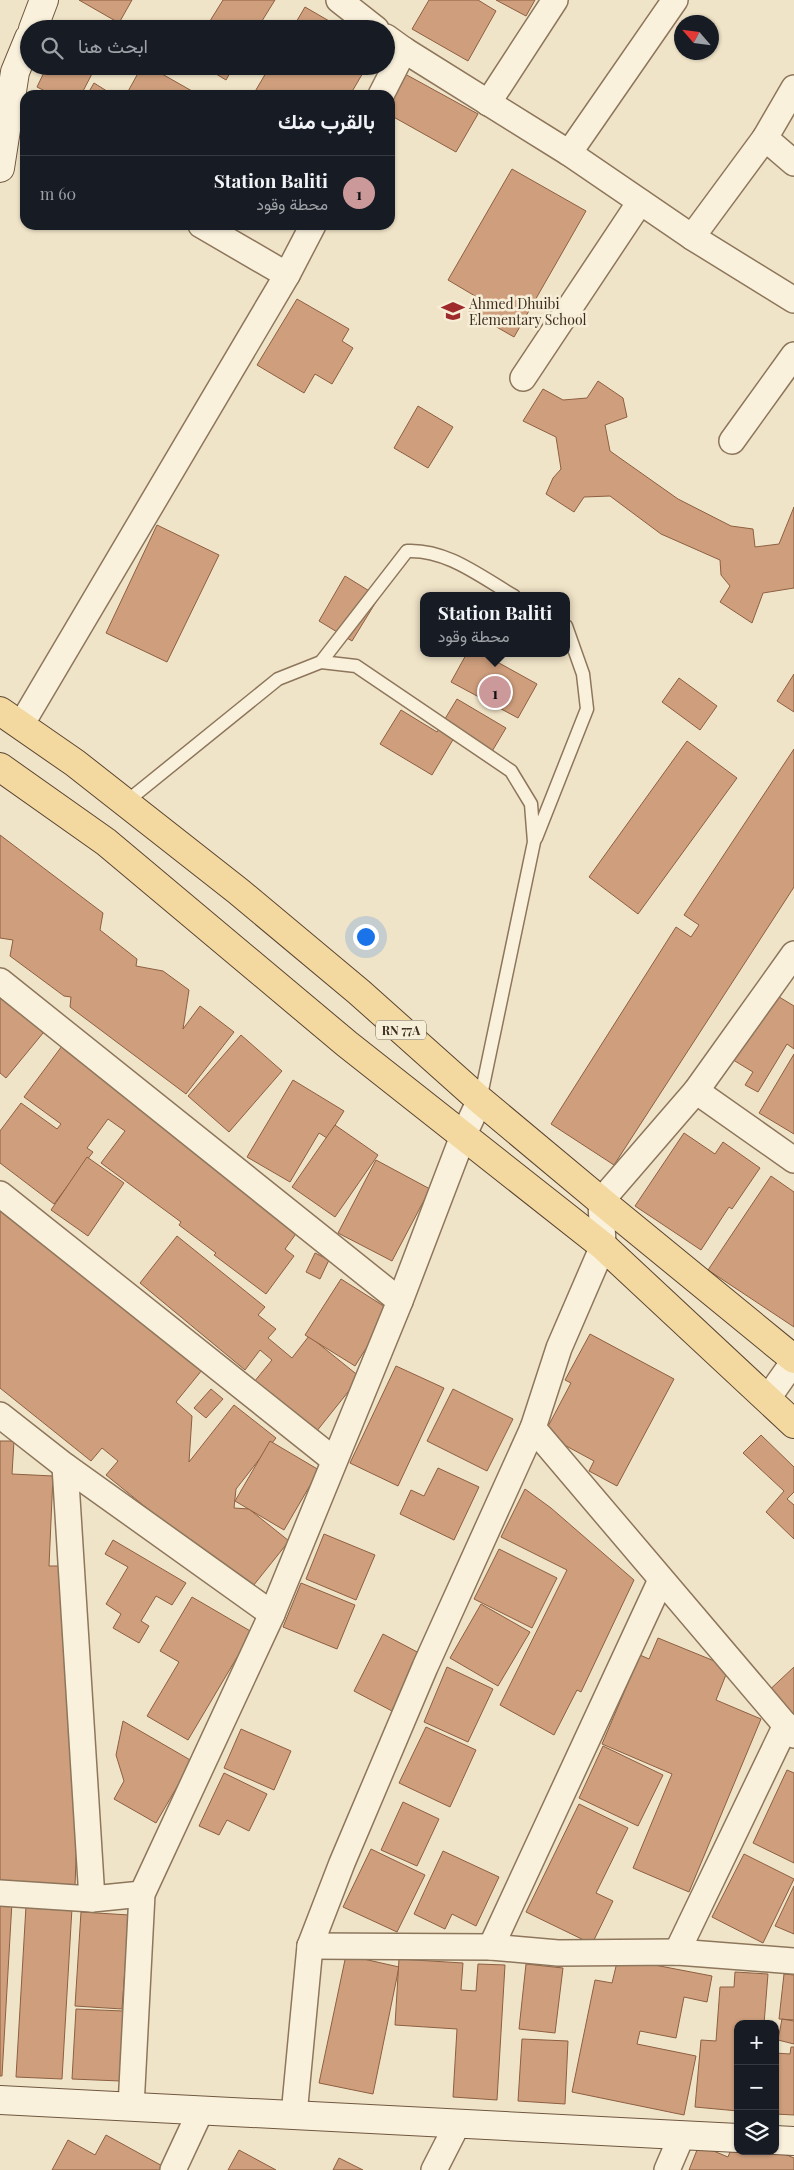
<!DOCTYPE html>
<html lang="ar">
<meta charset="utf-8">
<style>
:root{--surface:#171b24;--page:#20242c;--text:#f1f3f6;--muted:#9ea1a6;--line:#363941;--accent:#cc999b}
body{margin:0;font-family:"Playfair Display",Vazirmatn,serif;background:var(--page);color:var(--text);direction:rtl}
.controls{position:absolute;right:15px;bottom:15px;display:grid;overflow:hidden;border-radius:10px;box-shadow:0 1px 4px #0004}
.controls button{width:45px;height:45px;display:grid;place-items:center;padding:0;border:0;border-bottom:1px solid var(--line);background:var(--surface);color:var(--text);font:25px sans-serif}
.compass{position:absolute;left:674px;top:15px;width:45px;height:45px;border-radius:50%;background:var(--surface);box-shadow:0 1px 4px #0004;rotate:298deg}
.you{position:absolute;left:365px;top:936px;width:18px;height:18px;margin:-12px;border:4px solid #fff;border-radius:50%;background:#1a73e8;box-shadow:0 0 0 8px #1a73e833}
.badge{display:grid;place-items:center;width:32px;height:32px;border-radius:50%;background:var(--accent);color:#111;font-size:16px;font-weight:700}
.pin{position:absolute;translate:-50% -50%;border:2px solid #fff;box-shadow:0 1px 5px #0006}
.popup{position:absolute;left:420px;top:592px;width:150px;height:65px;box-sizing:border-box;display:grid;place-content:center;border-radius:10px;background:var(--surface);filter:drop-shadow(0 1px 4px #0005);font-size:16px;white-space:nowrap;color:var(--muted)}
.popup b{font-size:19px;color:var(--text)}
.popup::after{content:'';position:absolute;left:50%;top:100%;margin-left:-10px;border:10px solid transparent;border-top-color:var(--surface)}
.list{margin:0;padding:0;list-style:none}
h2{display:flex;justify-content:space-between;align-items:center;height:65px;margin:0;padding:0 20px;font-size:21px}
h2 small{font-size:16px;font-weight:400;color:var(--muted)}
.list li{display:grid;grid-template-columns:32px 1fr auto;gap:15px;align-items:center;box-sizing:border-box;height:75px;padding:0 20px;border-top:1px solid var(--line)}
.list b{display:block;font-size:19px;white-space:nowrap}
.list p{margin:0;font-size:16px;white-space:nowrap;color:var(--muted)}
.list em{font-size:16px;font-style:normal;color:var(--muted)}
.icon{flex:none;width:28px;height:28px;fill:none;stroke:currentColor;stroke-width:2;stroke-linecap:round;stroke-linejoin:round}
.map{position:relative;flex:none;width:794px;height:2170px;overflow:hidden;direction:ltr}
.search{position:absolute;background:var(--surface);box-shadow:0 1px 4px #0004;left:20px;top:20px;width:375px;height:55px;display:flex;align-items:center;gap:12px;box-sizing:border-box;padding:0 18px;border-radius:28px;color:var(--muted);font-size:19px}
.panel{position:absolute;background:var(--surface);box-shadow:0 1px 4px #0004;left:20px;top:90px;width:375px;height:140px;border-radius:15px;direction:rtl}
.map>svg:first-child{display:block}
</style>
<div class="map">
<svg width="794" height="2170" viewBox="0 0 794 2170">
<rect width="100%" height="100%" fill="#f0e4c8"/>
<!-- building -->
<g fill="#cf9f7d" stroke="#8d5f41">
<path d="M 79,0 L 132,0 L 119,23 Z"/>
<path d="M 223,0 L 275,0 L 257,29 L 205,29 Z"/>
<path d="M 429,0 L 478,0 L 496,11 L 468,61 L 412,29 Z"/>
<path d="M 496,0 L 535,0 L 526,16 Z"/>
<path d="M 305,7 L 343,29 L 292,29 Z"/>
<path d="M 47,66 L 91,66 L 95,68 L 81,95 L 53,95 L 37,87 Z"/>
<path d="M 142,66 L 148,66 L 199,95 L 126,95 Z"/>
<path d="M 203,66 L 234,66 L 226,80 Z"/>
<path d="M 270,66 L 367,66 L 350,95 L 253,95 Z"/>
<path d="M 405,74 L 478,114 L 456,152 L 390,115 L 390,101 Z"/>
<path d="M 94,83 L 110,93 L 109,95 L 87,95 Z"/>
<path d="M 512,169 L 586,211 L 514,337 L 467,310 L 475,296 L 448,280 Z"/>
<path d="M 297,299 L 349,329 L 342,341 L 353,348 L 332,384 L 315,374 L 304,393 L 257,365 Z"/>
<path d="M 598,381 L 623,398 L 627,417 L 605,425 L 610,451 L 678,499 L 731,526 L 753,529 L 755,547 L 779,544 L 794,507 L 794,588 L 763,593 L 752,623 L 720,602 L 730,586 L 721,575 L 720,560 L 661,534 L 610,496 L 584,497 L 574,512 L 546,494 L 553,478 L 561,469 L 556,437 L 523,421 L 543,389 L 563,400 L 587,398 Z"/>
<path d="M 418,406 L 453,427 L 428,468 L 394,448 Z"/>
<path d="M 157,525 L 219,555 L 167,662 L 106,633 Z"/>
<path d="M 345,576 L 379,597 L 352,641 L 319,621 Z"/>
<path d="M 467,653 L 481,653 L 537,684 L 518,718 L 451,682 Z"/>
<path d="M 794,674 L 794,712 L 777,701 Z"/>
<path d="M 679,678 L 717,706 L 700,730 L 662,702 Z"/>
<path d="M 457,699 L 506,728 L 488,758 L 454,738 L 432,775 L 380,744 L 401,710 L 437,732 Z"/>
<path d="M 687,741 L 737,778 L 638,914 L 589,877 Z"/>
<path d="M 794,749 L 794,887 L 614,1165 L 551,1124 L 676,927 L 691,937 L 699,925 L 684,915 Z"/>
<path d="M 0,835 L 103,913 L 100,930 L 137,959 L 136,966 L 163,971 L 189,990 L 183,1029 L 200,1006 L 234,1032 L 186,1094 L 70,1007 L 71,997 L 64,996 L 10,956 L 13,940 L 0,938 Z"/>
<path d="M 0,988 L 48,1027 L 6,1078 L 0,1073 Z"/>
<path d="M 771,992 L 794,1006 L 794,1049 L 787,1044 L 758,1092 L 745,1085 L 753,1072 L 730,1058 Z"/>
<path d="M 241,1035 L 282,1071 L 229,1132 L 188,1096 Z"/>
<path d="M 62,1046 L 182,1136 L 179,1140 L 298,1231 L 285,1249 L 294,1256 L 266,1294 L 214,1255 L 216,1253 L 179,1225 L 181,1222 L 101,1163 L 125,1131 L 108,1119 L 87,1148 L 93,1152 L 54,1204 L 0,1163 L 0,1131 L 21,1103 L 57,1129 L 61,1124 L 24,1097 Z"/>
<path d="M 794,1054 L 794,1134 L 759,1113 Z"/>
<path d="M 293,1080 L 344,1111 L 327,1138 L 319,1133 L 290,1182 L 247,1157 Z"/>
<path d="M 335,1125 L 378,1155 L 335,1217 L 292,1187 Z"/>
<path d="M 684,1133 L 715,1154 L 723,1142 L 760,1168 L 732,1209 L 729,1207 L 701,1250 L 635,1206 Z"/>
<path d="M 87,1157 L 124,1183 L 88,1236 L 51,1210 Z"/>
<path d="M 376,1160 L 430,1189 L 392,1261 L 338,1233 Z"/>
<path d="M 771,1176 L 794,1192 L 794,1327 L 708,1270 Z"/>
<path d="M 0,1206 L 202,1370 L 176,1402 L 192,1416 L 189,1462 L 234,1405 L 276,1438 L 236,1489 L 234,1508 L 249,1509 L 289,1541 L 249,1591 L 106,1475 L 118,1461 L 102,1448 L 91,1461 L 0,1388 Z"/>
<path d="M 177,1236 L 265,1307 L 258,1315 L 276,1329 L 268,1338 L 292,1358 L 309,1336 L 360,1377 L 316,1432 L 254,1382 L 272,1360 L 260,1350 L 245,1370 L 140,1283 Z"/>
<path d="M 315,1253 L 329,1260 L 320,1279 L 306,1272 Z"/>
<path d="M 341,1279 L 390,1310 L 355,1366 L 305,1335 Z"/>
<path d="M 590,1334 L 674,1379 L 617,1486 L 589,1471 L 594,1461 L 544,1434 L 571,1383 L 565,1380 Z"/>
<path d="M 396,1366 L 444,1388 L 398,1486 L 350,1463 Z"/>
<path d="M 211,1389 L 223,1399 L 206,1418 L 194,1408 Z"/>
<path d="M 453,1389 L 513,1419 L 487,1471 L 427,1441 Z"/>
<path d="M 761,1435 L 794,1467 L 794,1492 L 787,1499 L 794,1505 L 794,1539 L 766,1512 L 784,1491 L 743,1453 Z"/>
<path d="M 0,1441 L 14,1441 L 12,1474 L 53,1476 L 49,1566 L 67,1566 L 81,1727 L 75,1886 L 0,1883 Z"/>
<path d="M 270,1441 L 319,1470 L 284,1530 L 235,1501 Z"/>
<path d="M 438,1468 L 479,1487 L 454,1540 L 400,1514 L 411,1490 L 424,1496 Z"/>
<path d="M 525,1489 L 551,1508 L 634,1580 L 581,1692 L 577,1690 L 554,1735 L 500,1705 L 567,1570 L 501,1537 Z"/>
<path d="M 324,1534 L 375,1555 L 356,1600 L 306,1579 Z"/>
<path d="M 113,1540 L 186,1583 L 172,1605 L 156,1596 L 141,1621 L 149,1626 L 139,1643 L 113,1628 L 121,1614 L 106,1604 L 128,1567 L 105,1554 Z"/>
<path d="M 499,1549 L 557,1578 L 532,1628 L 474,1599 Z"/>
<path d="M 301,1583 L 355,1605 L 337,1649 L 283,1627 Z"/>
<path d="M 192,1597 L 252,1632 L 188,1740 L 147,1716 L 179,1662 L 160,1651 Z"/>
<path d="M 481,1604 L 530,1632 L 498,1686 L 450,1658 Z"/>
<path d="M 383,1634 L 421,1654 L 392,1711 L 354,1691 Z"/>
<path d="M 658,1638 L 729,1667 L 716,1700 L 761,1719 L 689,1892 L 633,1868 L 672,1774 L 602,1744 L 640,1655 L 649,1659 Z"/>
<path d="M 447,1667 L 493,1689 L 468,1742 L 424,1722 Z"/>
<path d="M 794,1667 L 794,1727 L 764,1695 Z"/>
<path d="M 123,1721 L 192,1761 L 156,1823 L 114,1799 L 124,1781 L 116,1755 Z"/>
<path d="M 426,1727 L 476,1750 L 450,1807 L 399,1783 Z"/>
<path d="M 241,1729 L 291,1751 L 274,1790 L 224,1768 Z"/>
<path d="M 603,1746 L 663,1775 L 638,1826 L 579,1798 Z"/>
<path d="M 787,1770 L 794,1773 L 794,1863 L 753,1843 Z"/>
<path d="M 224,1773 L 267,1794 L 249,1831 L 227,1820 L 219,1835 L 199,1826 Z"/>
<path d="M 403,1802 L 439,1819 L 417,1866 L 381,1850 Z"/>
<path d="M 579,1804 L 628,1828 L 596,1893 L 613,1901 L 592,1944 L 526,1912 Z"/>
<path d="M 371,1849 L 425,1875 L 397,1932 L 343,1907 Z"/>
<path d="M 443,1851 L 499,1877 L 476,1926 L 452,1914 L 445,1929 L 414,1914 Z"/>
<path d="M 744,1854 L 794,1879 L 763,1943 L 712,1917 Z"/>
<path d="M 794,1886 L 794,1934 L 775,1926 Z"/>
<path d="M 0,1902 L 12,1902 L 2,2076 L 0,2076 Z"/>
<path d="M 26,1906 L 72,1908 L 62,2079 L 16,2077 Z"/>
<path d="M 81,1912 L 129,1915 L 122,2009 L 75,2006 Z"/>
<path d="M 346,1955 L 399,1967 L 373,2094 L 319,2083 Z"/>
<path d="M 618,1958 L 712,1976 L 707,2002 L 684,1997 L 676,2038 L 640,2031 L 637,2044 L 696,2056 L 684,2115 L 572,2092 L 595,1980 L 612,1983 Z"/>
<path d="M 399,1959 L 463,1963 L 461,1990 L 476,1991 L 478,1964 L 505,1965 L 497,2100 L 453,2097 L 457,2029 L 395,2025 Z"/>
<path d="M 526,1964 L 563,1968 L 555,2033 L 519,2029 Z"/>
<path d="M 735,1972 L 768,1974 L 764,2024 L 738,2024 L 738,2111 L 695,2107 L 701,2040 L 716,2041 L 720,1987 L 734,1987 Z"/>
<path d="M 784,1974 L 794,1975 L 794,2020 L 779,2019 Z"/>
<path d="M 76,2009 L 123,2011 L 120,2081 L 72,2079 Z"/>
<path d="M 782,2019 L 794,2021 L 794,2044 L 778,2040 Z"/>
<path d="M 522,2039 L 568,2041 L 565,2104 L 518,2101 Z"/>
<path d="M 791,2047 L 794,2047 L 794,2115 L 775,2114 L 775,2053 L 790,2054 Z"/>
<path d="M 737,2134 L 738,2151 L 775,2150 L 794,2158 L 794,2170 L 689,2170 L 699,2145 L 728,2157 Z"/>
<path d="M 106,2135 L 166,2168 L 164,2170 L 52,2170 L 68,2140 L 95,2155 Z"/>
<path d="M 239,2150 L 276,2170 L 228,2170 Z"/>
<path d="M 339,2158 L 363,2170 L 333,2170 Z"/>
</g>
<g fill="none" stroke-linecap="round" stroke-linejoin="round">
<defs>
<g id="lane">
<path d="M 321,662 L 407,551 C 447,549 481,577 514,596"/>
<path d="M 126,802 L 278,679 L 321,662 L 356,666 L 511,771 L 531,804 L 534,842 L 480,1100"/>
<path d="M 536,838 L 587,709 L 583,674 L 566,626"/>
</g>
<g id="street">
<path d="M 339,0 L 376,29"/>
<path d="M 386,37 L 404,50 L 569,153 L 692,237 L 794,300"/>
<path d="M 381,95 L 404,50"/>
<path d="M 488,103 L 555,0"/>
<path d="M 765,138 L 794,163"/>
<path d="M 569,153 L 675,0"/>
<path d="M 201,225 L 287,275"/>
<path d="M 692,237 L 765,138 L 794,88"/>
<path d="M 523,378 L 640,202"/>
<path d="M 732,441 L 794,355"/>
<path d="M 21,725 L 287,275 L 313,225"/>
<path d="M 0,981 L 400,1301"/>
<path d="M 696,1091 L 794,1160"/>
<path d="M 0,1194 L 334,1460"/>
<path d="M 768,1398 L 794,1361"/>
<path d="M 0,1415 L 65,1466 L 272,1614"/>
<path d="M 533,1428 L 794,1735"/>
<path d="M 65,1466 L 92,1899"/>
<path d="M 0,1893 L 92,1899 L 142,1894"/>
<path d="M 310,1946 L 491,1947 L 558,1953 L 677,1952 L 794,1961"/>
<path d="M 491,1947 L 661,1580"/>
<path d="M 677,1952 L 786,1725"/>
<path d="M 131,2107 L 142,1894 L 272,1614 L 400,1301 L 463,1136 L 480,1100"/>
<path d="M 294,2115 L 310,1946 L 342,1863 L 425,1667 L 533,1428 L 559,1348 L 603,1246 L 601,1201 L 696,1091 L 794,954"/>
<path d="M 173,2170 L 201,2110"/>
<path d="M 434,2170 L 458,2123"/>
<path d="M 667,2170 L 682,2135"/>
</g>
<g id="secondary">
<path d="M 33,29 L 44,0"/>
<path d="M 0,168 L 15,72 L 29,38"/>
<path d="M 0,2100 L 738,2138"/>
<path d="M 775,2140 L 794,2141"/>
</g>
<g id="primary">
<path d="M 0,711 L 75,763 L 238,891 L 359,992 L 480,1100 L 601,1201 L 794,1359"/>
<path d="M 0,767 L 106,842 L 347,1044 L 603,1246 L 794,1424"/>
</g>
</defs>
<!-- lane casing -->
<use href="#lane" stroke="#8d765c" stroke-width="15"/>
<!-- street casing -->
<use href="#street" stroke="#8d765c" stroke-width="28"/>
<!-- secondary casing -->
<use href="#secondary" stroke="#6f573f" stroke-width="30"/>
<!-- primary casing -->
<use href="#primary" stroke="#5b4430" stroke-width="30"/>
<!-- lane -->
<use href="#lane" stroke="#faf1dc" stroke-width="12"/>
<!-- street -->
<use href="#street" stroke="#faf1dc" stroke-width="25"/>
<!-- secondary -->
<use href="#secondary" stroke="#faf1dc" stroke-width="28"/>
<!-- primary -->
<use href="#primary" stroke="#f3d9a0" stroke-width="28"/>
</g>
<!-- icons -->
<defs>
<symbol id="school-bare" viewBox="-9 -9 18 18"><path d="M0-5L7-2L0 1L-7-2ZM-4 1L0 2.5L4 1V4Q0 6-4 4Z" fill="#9e2a2b" stroke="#f7eed8" stroke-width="2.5" paint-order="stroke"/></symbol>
</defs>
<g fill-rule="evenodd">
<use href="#school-bare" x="437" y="295" width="32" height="32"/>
</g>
<g text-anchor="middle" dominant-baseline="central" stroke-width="5" stroke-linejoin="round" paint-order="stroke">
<!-- shield labels -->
<rect fill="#f7eed8" stroke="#756857" stroke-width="1" x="376" y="1020.5" width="50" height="19" rx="4"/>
<g font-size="12" font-weight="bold" fill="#3d2e20">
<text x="401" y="1030">RN 77A</text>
</g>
<!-- poi labels -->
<g font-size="14" fill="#3d2e20" stroke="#f7eed8" text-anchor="start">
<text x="469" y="303">Ahmed Dhuibi<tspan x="469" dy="16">Elementary School</tspan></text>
</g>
</g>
</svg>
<div class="controls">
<button>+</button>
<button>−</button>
<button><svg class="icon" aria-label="layers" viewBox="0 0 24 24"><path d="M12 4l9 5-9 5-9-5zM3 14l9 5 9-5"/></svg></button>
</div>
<svg class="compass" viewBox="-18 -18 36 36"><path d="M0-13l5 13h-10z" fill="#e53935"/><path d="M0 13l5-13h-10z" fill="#9ea1a6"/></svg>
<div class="you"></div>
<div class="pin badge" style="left:495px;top:692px">1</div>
<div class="popup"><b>Station Baliti</b>محطة وقود</div>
<div class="search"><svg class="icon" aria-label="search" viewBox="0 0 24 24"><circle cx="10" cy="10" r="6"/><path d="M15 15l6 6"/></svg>ابحث هنا</div>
<section class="panel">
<h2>بالقرب منك<small></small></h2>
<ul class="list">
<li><span class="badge">1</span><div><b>Station Baliti</b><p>محطة وقود</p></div><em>60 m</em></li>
</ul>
</section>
</div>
